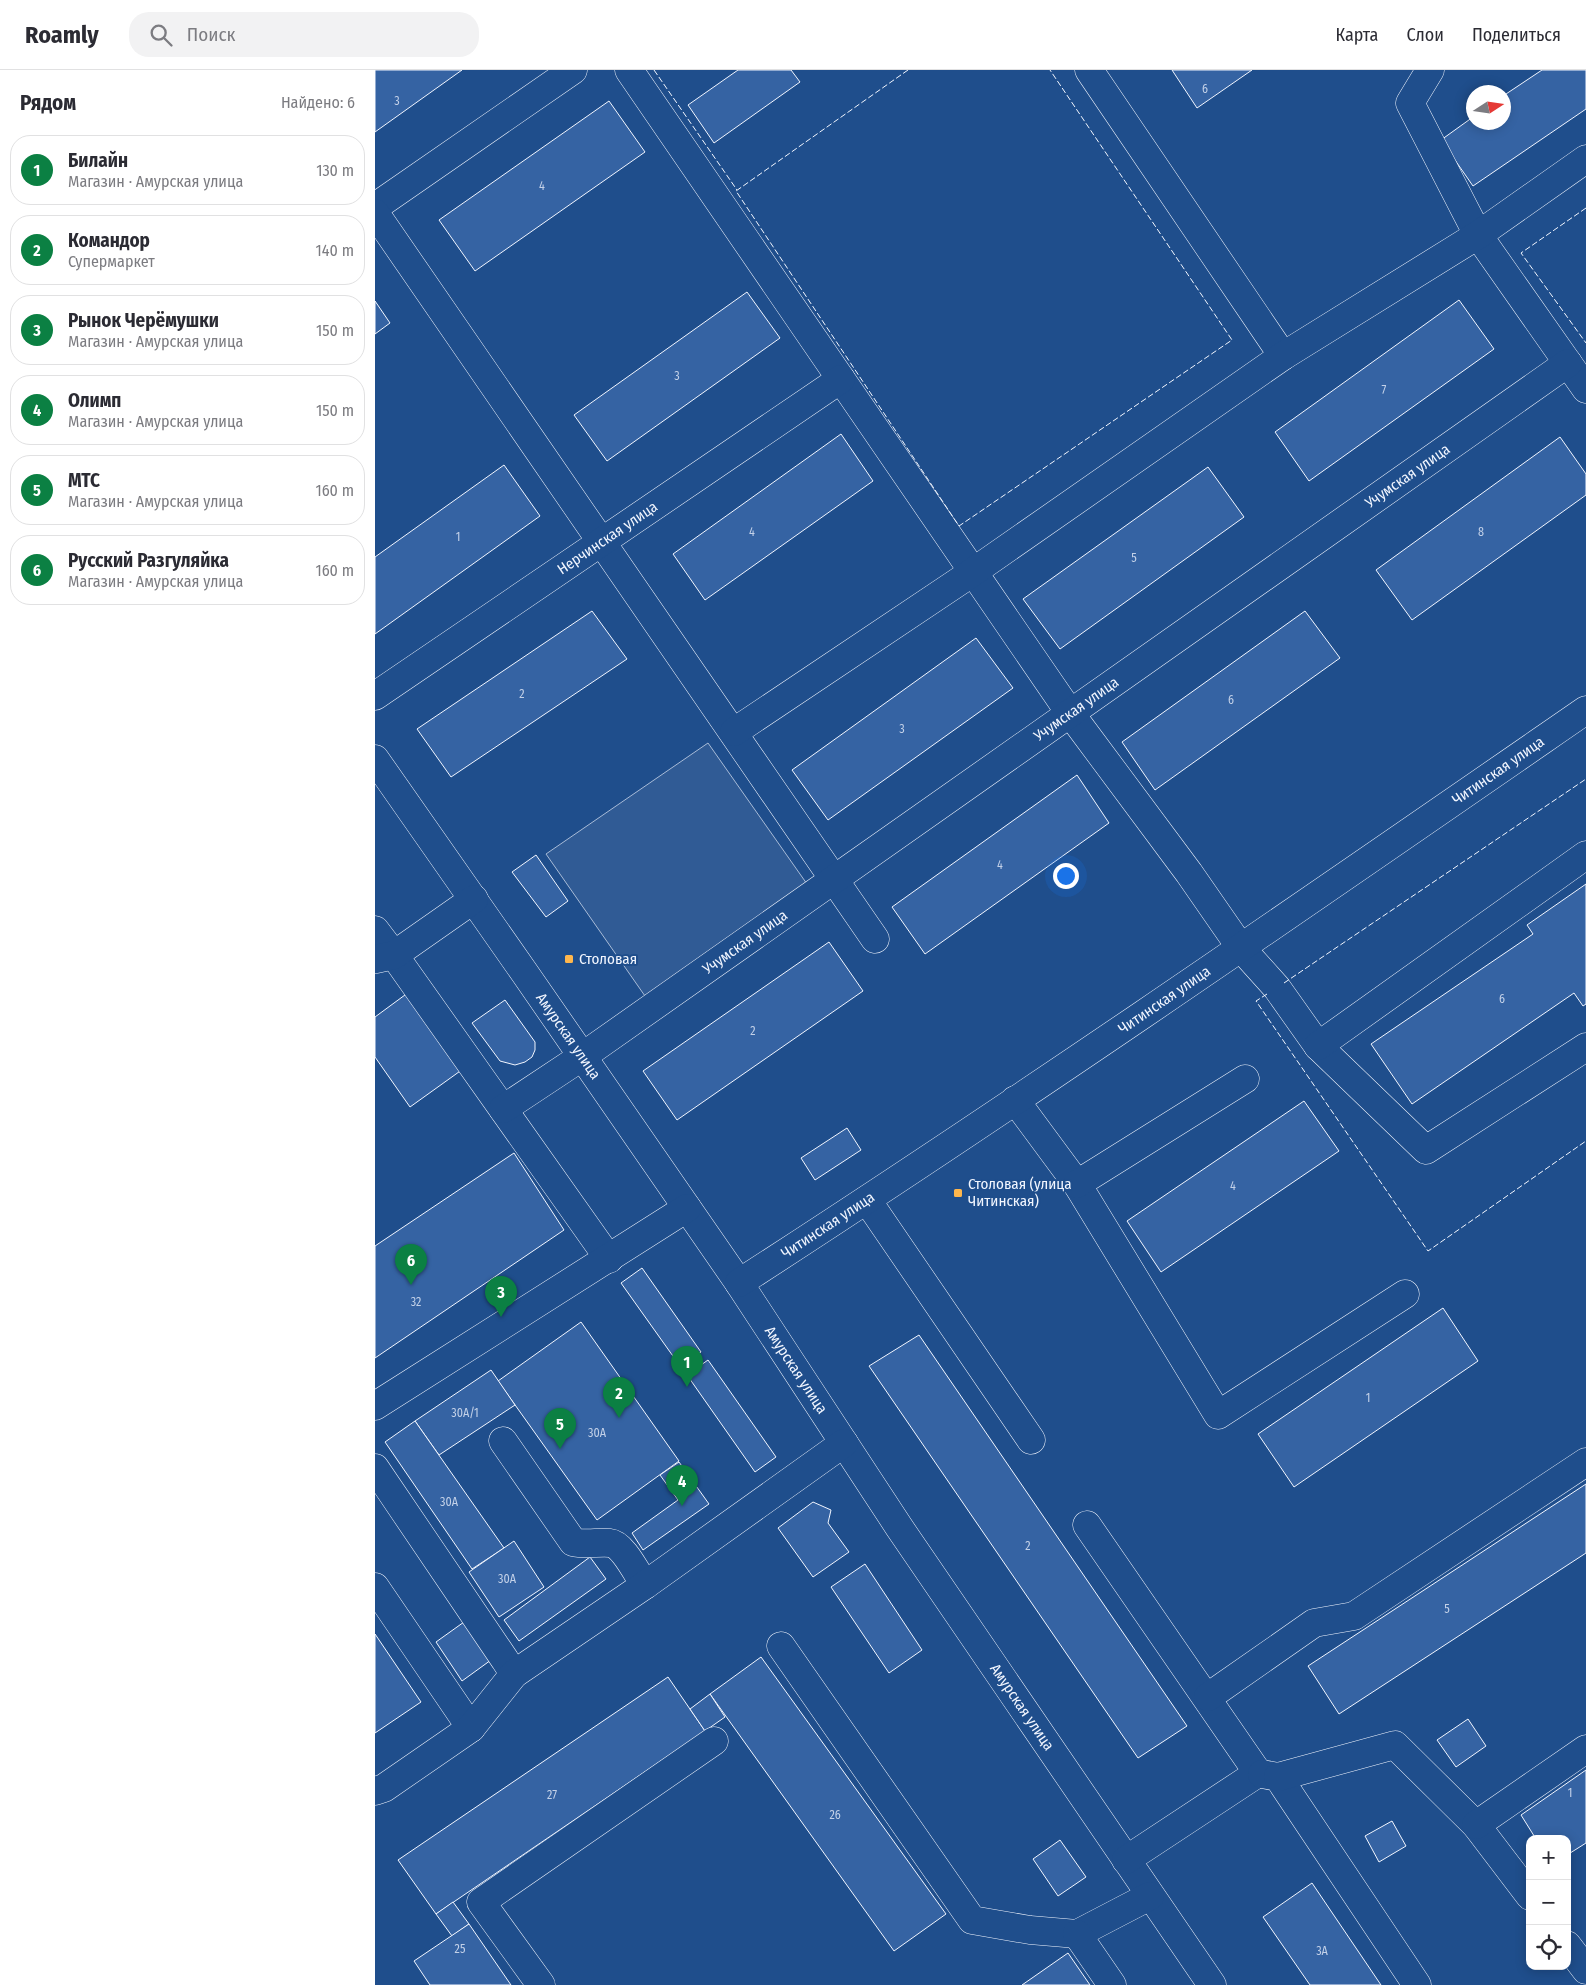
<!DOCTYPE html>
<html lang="ru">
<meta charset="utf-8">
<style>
:root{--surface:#fff;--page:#f2f2f3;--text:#2b2b33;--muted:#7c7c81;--line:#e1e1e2;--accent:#0b8043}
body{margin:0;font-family:"Fira Sans Condensed",sans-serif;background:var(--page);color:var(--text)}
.controls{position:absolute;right:15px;bottom:15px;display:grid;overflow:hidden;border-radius:10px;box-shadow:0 2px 12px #0003}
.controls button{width:45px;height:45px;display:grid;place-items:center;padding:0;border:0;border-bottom:1px solid var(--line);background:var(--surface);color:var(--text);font:25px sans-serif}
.compass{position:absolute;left:1091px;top:15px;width:45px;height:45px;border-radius:50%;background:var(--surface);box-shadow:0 2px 12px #0003;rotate:78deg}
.you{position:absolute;left:690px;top:805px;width:18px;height:18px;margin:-12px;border:4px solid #fff;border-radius:50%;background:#1a73e8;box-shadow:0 0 0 8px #1a73e833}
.badge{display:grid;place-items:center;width:32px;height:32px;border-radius:50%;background:var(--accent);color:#fff;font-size:16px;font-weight:700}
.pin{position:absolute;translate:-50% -41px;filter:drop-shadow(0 1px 2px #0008)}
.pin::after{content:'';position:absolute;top:26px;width:18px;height:15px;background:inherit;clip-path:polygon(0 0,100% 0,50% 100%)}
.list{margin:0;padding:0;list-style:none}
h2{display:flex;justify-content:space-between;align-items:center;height:65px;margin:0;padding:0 20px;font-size:21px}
h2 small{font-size:16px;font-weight:400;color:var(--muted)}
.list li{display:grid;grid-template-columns:32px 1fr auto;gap:15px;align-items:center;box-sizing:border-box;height:70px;margin:0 10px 10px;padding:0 10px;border:1px solid var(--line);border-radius:20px}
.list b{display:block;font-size:19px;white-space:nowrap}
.list p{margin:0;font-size:16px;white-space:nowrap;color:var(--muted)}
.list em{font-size:16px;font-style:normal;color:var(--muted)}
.icon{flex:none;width:28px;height:28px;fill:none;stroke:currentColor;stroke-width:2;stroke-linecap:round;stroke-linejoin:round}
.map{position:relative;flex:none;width:1211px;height:1915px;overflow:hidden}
header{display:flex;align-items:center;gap:30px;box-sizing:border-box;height:70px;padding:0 25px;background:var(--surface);border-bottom:1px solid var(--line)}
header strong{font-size:24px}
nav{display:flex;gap:28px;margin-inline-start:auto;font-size:18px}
.search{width:350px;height:45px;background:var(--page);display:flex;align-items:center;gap:12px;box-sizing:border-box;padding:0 18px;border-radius:20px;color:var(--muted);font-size:19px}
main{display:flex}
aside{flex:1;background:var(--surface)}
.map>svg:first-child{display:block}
</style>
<header>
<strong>Roamly</strong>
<div class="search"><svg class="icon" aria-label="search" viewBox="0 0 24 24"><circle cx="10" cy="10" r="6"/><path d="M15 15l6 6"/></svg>Поиск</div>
<nav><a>Карта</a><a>Слои</a><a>Поделиться</a></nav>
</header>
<main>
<aside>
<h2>Рядом<small>Найдено: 6</small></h2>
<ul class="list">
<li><span class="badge">1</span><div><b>Билайн</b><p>Магазин · Амурская улица</p></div><em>130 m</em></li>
<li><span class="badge">2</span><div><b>Командор</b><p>Супермаркет</p></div><em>140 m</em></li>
<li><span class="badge">3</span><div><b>Рынок Черёмушки</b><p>Магазин · Амурская улица</p></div><em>150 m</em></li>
<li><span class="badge">4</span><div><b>Олимп</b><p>Магазин · Амурская улица</p></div><em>150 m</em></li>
<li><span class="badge">5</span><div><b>МТС</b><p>Магазин · Амурская улица</p></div><em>160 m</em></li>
<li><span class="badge">6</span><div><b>Русский Разгуляйка</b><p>Магазин · Амурская улица</p></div><em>160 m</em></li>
</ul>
</aside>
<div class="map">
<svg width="1211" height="1915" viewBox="0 0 1211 1915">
<rect width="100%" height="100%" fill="#1f4e8c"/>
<!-- green -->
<path fill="#305b95" stroke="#a8bbd7" d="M 333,673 L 432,814 L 270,926 L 171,784 Z"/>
<!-- building -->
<g fill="#3563a3" stroke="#f2f6ff">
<path d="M 0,0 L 87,0 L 0,62 Z"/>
<path d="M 363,0 L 416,0 L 425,12 L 339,73 L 313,35 Z"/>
<path d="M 797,0 L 877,0 L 822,38 Z"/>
<path d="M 1167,0 L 1211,0 L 1211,39 L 1098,116 L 1066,70 L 1098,47 L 1098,52 L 1128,52 L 1128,26 Z"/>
<path d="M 234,31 L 270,82 L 100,201 L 64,150 Z"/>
<path d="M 372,222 L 405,268 L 232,391 L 199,345 Z"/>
<path d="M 1084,230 L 1119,279 L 934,411 L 900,362 Z"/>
<path d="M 0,231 L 15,253 L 0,264 Z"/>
<path d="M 466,364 L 498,411 L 330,530 L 298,484 Z"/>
<path d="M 1185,367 L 1211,404 L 1211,425 L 1037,550 L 1001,500 Z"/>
<path d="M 129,395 L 165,446 L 0,564 L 0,487 Z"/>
<path d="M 833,397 L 869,447 L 685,579 L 648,529 Z"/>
<path d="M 217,541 L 252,589 L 76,707 L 42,659 Z"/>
<path d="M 930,541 L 965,588 L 780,720 L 747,672 Z"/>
<path d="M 601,568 L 638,618 L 453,750 L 417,700 Z"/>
<path d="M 702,705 L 734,753 L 550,884 L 517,837 Z"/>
<path d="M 161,785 L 193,831 L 171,847 L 137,802 Z"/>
<path d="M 1211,814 L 1211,934 L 1208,936 L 1199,923 L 1037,1034 L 996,974 L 1158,864 L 1152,855 Z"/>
<path d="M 454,872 L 488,921 L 302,1050 L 268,1001 Z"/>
<path d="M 34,922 L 88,999 L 35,1037 L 0,987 L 0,947 Z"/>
<path d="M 130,930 L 160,972 L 160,980 L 157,987 L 150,992 L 140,995 L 125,991 L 97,953 Z"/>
<path d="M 929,1031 L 964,1081 L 786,1202 L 752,1151 Z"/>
<path d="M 472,1058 L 486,1080 L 440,1110 L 426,1088 Z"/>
<path d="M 139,1083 L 189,1160 L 0,1288 L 0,1176 Z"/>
<path d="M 267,1198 L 326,1282 L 305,1296 L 246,1213 Z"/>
<path d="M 1068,1238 L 1103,1291 L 919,1417 L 883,1364 Z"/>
<path d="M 206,1252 L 304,1391 L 222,1450 L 123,1311 Z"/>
<path d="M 544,1265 L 812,1656 L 763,1688 L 494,1296 Z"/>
<path d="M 333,1290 L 401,1387 L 380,1402 L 312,1305 Z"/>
<path d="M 116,1300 L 140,1335 L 64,1385 L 40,1351 Z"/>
<path d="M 40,1351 L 129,1478 L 97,1499 L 10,1372 Z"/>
<path d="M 304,1392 L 334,1434 L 268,1480 L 257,1463 L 303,1430 L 285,1405 Z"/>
<path d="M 1211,1414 L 1211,1483 L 964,1644 L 933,1596 Z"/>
<path d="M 438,1432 L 456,1440 L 453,1453 L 474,1482 L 438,1507 L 403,1458 Z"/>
<path d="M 139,1471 L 169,1517 L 124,1547 L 94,1502 Z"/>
<path d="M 215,1487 L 231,1509 L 144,1571 L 129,1550 Z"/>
<path d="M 490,1494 L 547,1580 L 514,1603 L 456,1517 Z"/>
<path d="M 89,1552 L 116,1590 L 87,1611 L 61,1572 Z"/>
<path d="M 0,1564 L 46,1632 L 0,1663 Z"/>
<path d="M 386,1587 L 571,1844 L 519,1881 L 335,1624 Z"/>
<path d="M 293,1607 L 330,1661 L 61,1844 L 23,1790 Z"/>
<path d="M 335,1624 L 350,1647 L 330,1661 L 315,1639 Z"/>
<path d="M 1093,1649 L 1111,1676 L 1081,1697 L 1062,1670 Z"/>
<path d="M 1211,1700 L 1211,1773 L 1192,1785 L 1192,1769 L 1161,1769 L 1146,1745 Z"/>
<path d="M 1017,1751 L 1031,1776 L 1004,1792 L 990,1766 Z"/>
<path d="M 685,1770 L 711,1807 L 683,1826 L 658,1789 Z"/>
<path d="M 937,1813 L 1006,1915 L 935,1915 L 888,1847 Z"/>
<path d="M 78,1832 L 94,1854 L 77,1866 L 61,1844 Z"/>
<path d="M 94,1854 L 136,1915 L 55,1915 L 39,1891 Z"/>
<path d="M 693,1883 L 715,1915 L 647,1915 Z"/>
</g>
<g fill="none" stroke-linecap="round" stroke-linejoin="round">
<defs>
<g id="minor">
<path d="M 254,0 L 695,643 L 814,803 L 866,878 L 902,918 L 943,976 L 1051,1080 L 1211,977"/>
<path d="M 714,0 L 908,286"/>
<path d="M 1055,0 L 1035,33 L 1103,165 L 1211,319"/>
<path d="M 0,137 L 198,0"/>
<path d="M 0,143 L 500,869"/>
<path id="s1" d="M 0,626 L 466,309"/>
<path d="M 359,662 L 598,502 L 908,286 L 1103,165 L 1211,89"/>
<path id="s2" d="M 0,689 L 149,902 L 364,1213 L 524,1457 L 837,1915"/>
<path d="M 0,860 L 19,885 L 234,1189"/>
<path d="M 1,889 L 19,885 L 99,829"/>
<path d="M 943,976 L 1211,785"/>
<path d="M 640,1030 L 702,1114 L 843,1345 L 1030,1224"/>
<path id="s3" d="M 128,1039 L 208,986 L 1193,293"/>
<path d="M 702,1114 L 870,1009"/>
<path d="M 492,1130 L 656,1370"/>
<path id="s4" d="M 364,1213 C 650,1028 930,834 1211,640"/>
<path d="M 0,1336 L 312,1138"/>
<path d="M 128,1371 L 198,1472 C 211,1475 222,1472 235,1473 C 248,1474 262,1504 270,1515"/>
<path d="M 0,1398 L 130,1590 L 139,1604"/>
<path d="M 712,1455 L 883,1703 L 751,1790"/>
<path d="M 0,1517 L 96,1658"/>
<path d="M 406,1576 L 597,1850 L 655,1860 L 702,1864 L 775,1826"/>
<path d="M 833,1627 L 939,1553 L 979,1546 L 1211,1392"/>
<path d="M 887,1704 L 903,1707 L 1042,1915"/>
<path d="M 903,1707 L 1020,1675 L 1101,1755 L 1155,1826"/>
<path d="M 0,1721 L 9,1718 L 96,1658 L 139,1604 L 270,1515 L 469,1373"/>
<path d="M 1101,1755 L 1211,1679"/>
<path d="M 702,1864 L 737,1915"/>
<path d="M 1192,1875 L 1211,1900"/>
<path d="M 166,1915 L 106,1832 L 339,1671"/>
</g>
</defs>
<!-- minor casing -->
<use href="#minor" stroke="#f2f6ff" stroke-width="29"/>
<!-- minor -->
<use href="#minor" stroke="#1f4e8c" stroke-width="28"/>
<!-- fence -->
<g stroke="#f2f6ff" stroke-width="1" stroke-dasharray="6 2.5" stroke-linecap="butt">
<path d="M 279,0 L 362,120"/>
<path d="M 533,0 L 361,121 L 584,456 L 857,270 L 675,0"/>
<path d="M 1211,138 L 1146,183 L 1211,273"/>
<path d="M 909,913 L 1211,709"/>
<path d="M 892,924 L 881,931 L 1053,1181 L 1211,1071"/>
</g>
</g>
<!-- markers -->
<g fill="#ffb74d" stroke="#1f4e8c" stroke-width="2">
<rect x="189" y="884" width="10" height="10" rx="2.5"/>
<rect x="578" y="1118" width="10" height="10" rx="2.5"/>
</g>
<g text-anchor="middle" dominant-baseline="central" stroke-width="4" stroke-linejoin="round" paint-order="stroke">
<!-- number labels -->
<g font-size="12" fill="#c3d1e8">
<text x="830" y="19">6</text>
<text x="22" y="31">3</text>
<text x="167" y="116">4</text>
<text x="302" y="306">3</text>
<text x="1009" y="320">7</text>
<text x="377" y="462">4</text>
<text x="1106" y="462">8</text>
<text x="83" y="467">1</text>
<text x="759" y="488">5</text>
<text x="147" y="624">2</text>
<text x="856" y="630">6</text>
<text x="527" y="659">3</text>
<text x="625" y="795">4</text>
<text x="1127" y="929">6</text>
<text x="378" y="961">2</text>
<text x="858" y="1116">4</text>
<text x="41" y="1232">32</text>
<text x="993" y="1328">1</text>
<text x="90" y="1343">30А/1</text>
<text x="222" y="1363">30А</text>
<text x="74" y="1432">30А</text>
<text x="653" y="1476">2</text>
<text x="132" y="1509">30А</text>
<text x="1072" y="1539">5</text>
<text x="1195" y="1723">1</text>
<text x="177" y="1725">27</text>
<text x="460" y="1745">26</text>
<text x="85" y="1879">25</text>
<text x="947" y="1881">3А</text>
</g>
<!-- street labels -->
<g font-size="15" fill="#f2f6ff" stroke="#1f4e8c">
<text stroke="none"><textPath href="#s3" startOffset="1104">Учумская улица</textPath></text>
<text stroke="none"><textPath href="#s1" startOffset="281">Нерчинская улица</textPath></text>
<text stroke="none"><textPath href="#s3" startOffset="699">Учумская улица</textPath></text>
<text stroke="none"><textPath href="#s4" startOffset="916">Читинская улица</textPath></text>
<text stroke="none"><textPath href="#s3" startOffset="294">Учумская улица</textPath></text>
<text stroke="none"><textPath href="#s4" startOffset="511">Читинская улица</textPath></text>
<text stroke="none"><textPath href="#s2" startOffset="338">Амурская улица</textPath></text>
<text stroke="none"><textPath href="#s4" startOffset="106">Читинская улица</textPath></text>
<text stroke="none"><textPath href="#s2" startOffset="742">Амурская улица</textPath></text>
<text stroke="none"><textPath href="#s2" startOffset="1148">Амурская улица</textPath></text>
</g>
<!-- poi labels -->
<g font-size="15" fill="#f2f6ff" stroke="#1f4e8c" text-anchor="start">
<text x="204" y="889">Столовая</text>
<text x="593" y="1114">Столовая (улица<tspan x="593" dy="17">Читинская)</tspan></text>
</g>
</g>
</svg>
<div class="controls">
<button>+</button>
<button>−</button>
<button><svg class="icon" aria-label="locate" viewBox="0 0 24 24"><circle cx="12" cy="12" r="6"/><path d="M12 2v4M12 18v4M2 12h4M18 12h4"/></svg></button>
</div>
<svg class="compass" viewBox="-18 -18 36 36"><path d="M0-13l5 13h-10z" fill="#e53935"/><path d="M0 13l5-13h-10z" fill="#7c7c81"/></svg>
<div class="you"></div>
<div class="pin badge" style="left:312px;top:1317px">1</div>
<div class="pin badge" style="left:244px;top:1348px">2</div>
<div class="pin badge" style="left:126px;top:1247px">3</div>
<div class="pin badge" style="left:307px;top:1436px">4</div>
<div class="pin badge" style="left:185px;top:1379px">5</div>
<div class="pin badge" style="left:36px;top:1215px">6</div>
</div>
</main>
